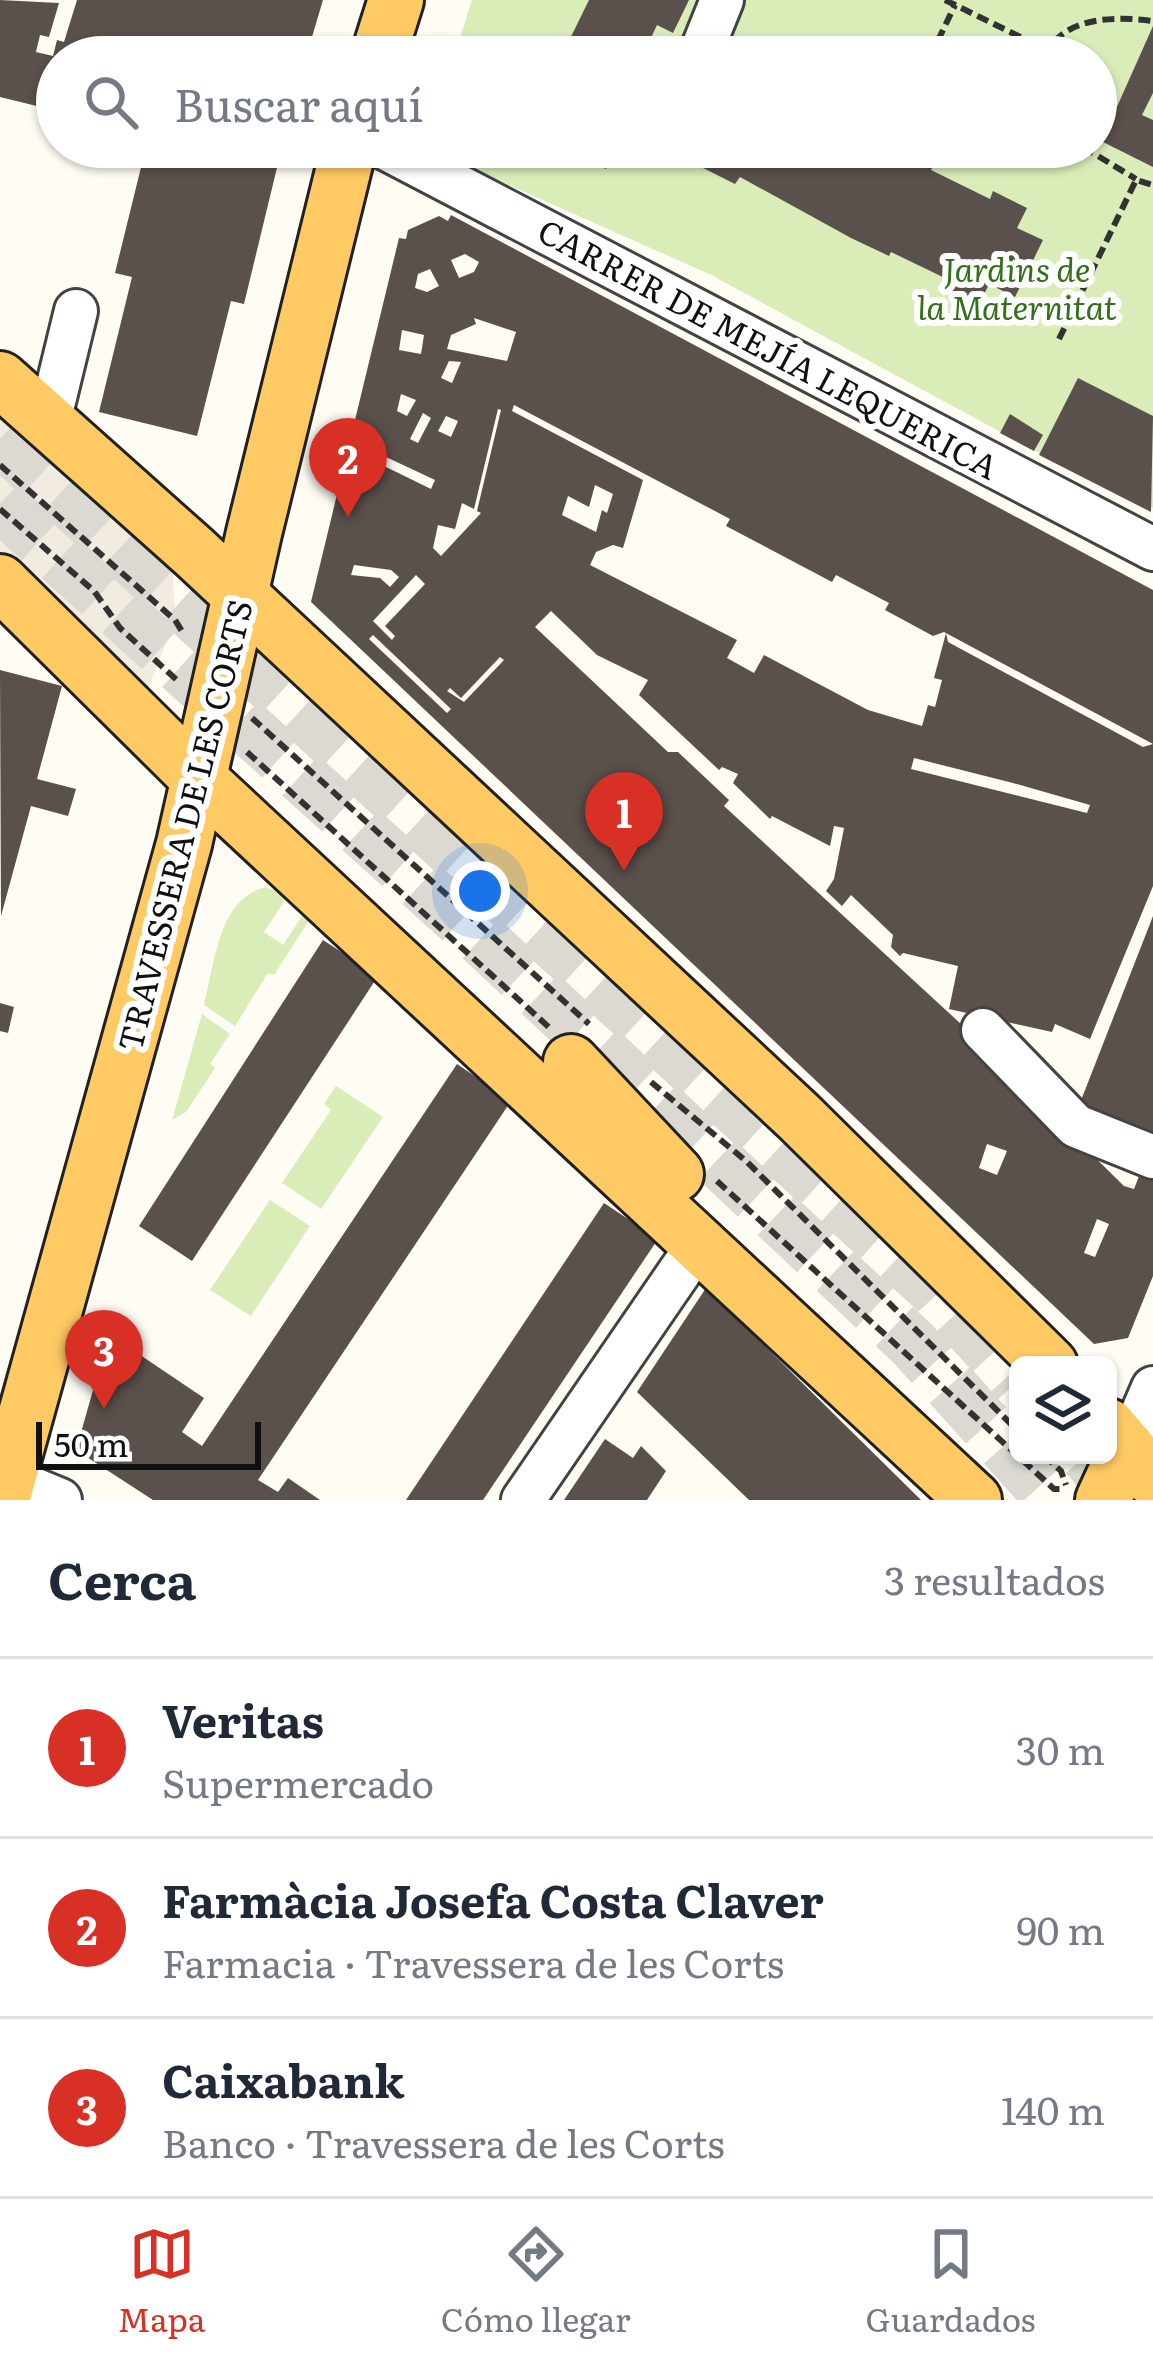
<!DOCTYPE html>
<html lang="es">
<meta charset="utf-8">
<style>
:root{--surface:#fff;--page:#f6f6f7;--text:#1f2937;--muted:#747a83;--line:#e0e1e3;--accent:#d93025}
body{margin:0;font-family:Literata,serif;background:var(--page);color:var(--text)}
.controls{position:absolute;right:36px;bottom:36px;display:grid;overflow:hidden;border-radius:18px;box-shadow:0 3px 9px #0004}
.controls button{width:108px;height:108px;display:grid;place-items:center;padding:0;border:0;border-bottom:3px solid var(--line);background:var(--surface);color:var(--text);font:60px sans-serif}
.scale{position:absolute;left:36px;bottom:30px;width:225px;box-sizing:border-box;padding-left:12px;border:6px solid #101010;border-top:0;font-size:33px;line-height:42px;white-space:nowrap;color:#101010;-webkit-text-stroke:9px #fff;paint-order:stroke}
.you{position:absolute;left:480px;top:891px;width:42px;height:42px;margin:-30px;border:9px solid #fff;border-radius:50%;background:#1a73e8;box-shadow:0 0 0 18px #1a73e833}
.badge{display:grid;place-items:center;width:78px;height:78px;border-radius:50%;background:var(--accent);color:#fff;font-size:39px;font-weight:700}
.pin{position:absolute;translate:-50% -99px;filter:drop-shadow(0 3px 6px #0008)}
.pin::after{content:'';position:absolute;top:63px;width:42px;height:36px;background:inherit;clip-path:polygon(0 0,100% 0,50% 100%)}
.list{margin:0;padding:0;list-style:none}
h2{display:flex;justify-content:space-between;align-items:center;height:156px;margin:0;padding:0 48px;font-size:51px}
h2 small{font-size:39px;font-weight:400;color:var(--muted)}
.list li{display:grid;grid-template-columns:78px 1fr auto;gap:36px;align-items:center;box-sizing:border-box;height:180px;padding:0 48px;border-top:3px solid var(--line)}
.list b{display:block;font-size:45px;white-space:nowrap}
.list p{margin:0;font-size:39px;white-space:nowrap;color:var(--muted)}
.list em{font-size:39px;font-style:normal;color:var(--muted)}
.icon{flex:none;width:66px;height:66px;fill:none;stroke:currentColor;stroke-width:2;stroke-linecap:round;stroke-linejoin:round}
.map{position:relative;flex:none;width:1153px;height:1500px;overflow:hidden}
.search{position:absolute;background:var(--surface);box-shadow:0 3px 9px #0004;left:36px;right:36px;top:36px;height:132px;display:flex;align-items:center;gap:30px;box-sizing:border-box;padding:0 42px;border-radius:66px;color:var(--muted);font-size:45px}
.sheet{height:696px;background:var(--surface)}
nav{display:flex;justify-content:space-around;align-items:center;box-sizing:border-box;height:168px;border-top:3px solid var(--line);background:var(--surface);font-size:33px;color:var(--muted)}
nav a{display:grid;justify-items:center;gap:6px}
nav .on{color:var(--accent)}
.map>svg:first-child{display:block}
</style>
<div class="map">
<svg width="1153" height="1500" viewBox="0 0 1153 1500">
<rect width="100%" height="100%" fill="#fffcf4"/>
<!-- green -->
<g fill="#daedb9">
<path d="M 472,0 L 1153,0 L 1153,508 L 1041,454 L 711,275 L 473,169 L 448,147 L 1096,147 L 1096,57 L 454,57 Z"/>
<path d="M 265,887 L 289,894 L 264,932 L 283,945 L 306,910 L 312,916 L 274,975 L 268,973 L 235,1026 L 204,1005 C 215,963 218,900 265,887 Z"/>
<path d="M 202,1014 L 230,1034 L 210,1064 L 215,1068 L 186,1112 L 172,1120 Z"/>
<path d="M 336,1086 L 383,1117 L 321,1209 L 282,1183 L 331,1110 L 324,1104 Z"/>
<path d="M 270,1200 L 310,1226 L 251,1316 L 210,1290 Z"/>
</g>
<!-- plaza -->
<path fill="#f2ebe0" d="M 0,398 L 172,555 L 175,620 L 147,692 L 0,554 Z"/>
<!-- building -->
<g fill="#5a504c" fill-rule="evenodd">
<path d="M 0,0 L 59,3 L 49,37 L 40,35 L 36,52 L 53,56 L 57,40 L 64,42 L 77,0 L 323,0 L 306,57 L 57,57 L 57,111 L 0,97 Z"/>
<path d="M 589,0 L 689,0 L 673,33 L 657,25 L 642,57 L 561,57 Z"/>
<path d="M 1153,26 L 1153,93 L 1142,115 L 1153,120 L 1153,167 L 1097,139 L 1112,108 L 1116,109 Z"/>
<path d="M 146,147 L 282,147 L 244,304 L 231,301 L 197,436 L 99,412 L 132,277 L 115,273 Z"/>
<path d="M 562,147 L 617,147 L 606,169 Z"/>
<path d="M 713,147 L 896,147 L 934,165 L 931,170 L 990,199 L 993,191 L 1027,208 L 1017,228 L 1043,240 L 1015,297 L 989,284 L 979,305 L 945,288 L 949,280 L 891,252 L 889,256 L 851,238 L 740,177 L 735,184 L 703,168 Z"/>
<path d="M 451,215 L 1153,590 L 1153,744 L 944,632 L 933,636 L 885,610 L 889,603 L 836,575 L 832,582 L 726,526 L 730,519 L 514,405 L 512,411 L 643,480 L 623,548 L 613,545 L 596,552 L 590,565 L 737,640 L 727,658 L 754,673 L 764,655 L 868,710 L 922,726 L 928,705 L 935,707 L 942,680 L 934,678 L 946,633 L 948,642 L 1143,747 L 1153,744 L 1153,886 L 1090,1039 L 1055,1024 L 1052,1032 L 949,1009 L 958,966 L 903,953 L 900,956 L 891,947 L 893,935 L 851,895 L 842,906 L 826,891 L 834,879 L 844,828 L 834,826 L 830,846 L 772,816 L 770,819 L 733,783 L 738,774 L 722,767 L 719,770 L 639,695 L 648,680 L 597,655 L 551,611 L 535,627 L 668,752 L 678,752 L 729,800 L 724,806 L 1011,1070 L 1012,1076 L 1124,1186 L 1134,1189 L 1143,1166 L 1153,1171 L 1153,1276 L 1128,1338 L 1094,1344 L 311,602 L 399,238 L 406,239 L 408,230 L 439,216 L 448,221 ZM 465,254 L 479,262 L 474,272 L 459,278 L 451,260 ZM 430,269 L 439,286 L 427,292 L 415,288 L 418,274 ZM 474,318 L 516,332 L 507,361 L 447,349 L 451,335 L 476,324 ZM 402,330 L 424,335 L 421,354 L 399,350 ZM 449,361 L 461,362 L 452,383 L 441,378 ZM 401,394 L 416,400 L 407,416 L 397,411 ZM 498,409 L 501,410 L 477,511 L 481,513 L 441,556 L 433,548 L 438,525 L 455,529 L 462,503 L 474,509 ZM 423,413 L 431,418 L 418,443 L 410,439 ZM 446,416 L 458,421 L 451,437 L 438,431 ZM 386,457 L 435,480 L 431,489 L 382,465 ZM 595,485 L 613,494 L 607,513 L 602,510 L 596,532 L 562,515 L 568,496 L 589,507 ZM 354,565 L 391,570 L 399,577 L 390,587 L 380,578 L 351,575 ZM 416,575 L 425,584 L 385,626 L 395,636 L 392,640 L 373,621 ZM 373,635 L 451,709 L 447,713 L 369,639 ZM 500,657 L 504,660 L 464,702 L 447,691 L 450,688 L 461,698 ZM 914,758 L 1013,783 L 1090,805 L 1087,813 L 911,769 ZM 987,1144 L 1007,1151 L 997,1175 L 979,1168 ZM 1097,1219 L 1109,1224 L 1095,1257 L 1084,1253 Z"/>
<path d="M 1078,378 L 1153,416 L 1151,512 L 1039,455 Z"/>
<path d="M 1010,414 L 1043,435 L 1034,451 L 1000,433 Z"/>
<path d="M 0,670 L 62,686 L 37,779 L 76,789 L 68,816 L 31,806 L 1,916 Z"/>
<path d="M 1153,916 L 1153,1138 L 1078,1108 Z"/>
<path d="M 323,940 L 378,976 L 192,1261 L 139,1226 Z"/>
<path d="M 0,1003 L 14,1007 L 8,1033 L 0,1031 Z"/>
<path d="M 457,1064 L 511,1101 L 258,1480 L 278,1492 L 288,1478 L 320,1500 L 153,1500 L 76,1450 L 109,1334 L 204,1398 L 182,1432 L 202,1446 Z"/>
<path d="M 604,1203 L 658,1239 L 483,1500 L 406,1500 Z"/>
<path d="M 706,1288 L 775,1356 L 921,1500 L 749,1500 L 637,1392 Z"/>
<path d="M 605,1439 L 633,1458 L 641,1446 L 666,1471 L 647,1500 L 564,1500 Z"/>
</g>
<g fill="none" stroke-linecap="round" stroke-linejoin="round">
<!-- major-tunnel -->
<g stroke="#dbd9d2" stroke-width="54" stroke-dasharray="54 27" stroke-linecap="butt">
<path d="M 0,439 L 933,1288 L 1018,1381"/>
<path d="M 0,504 L 490,947 L 913,1344 L 1053,1500"/>
<path d="M 1086,1455 L 1126,1500"/>
</g>
<defs>
<g id="minor">
<path d="M 699,57 L 722,0"/>
<path d="M 383,147 L 1153,549"/>
<path d="M 48,426 L 76,311"/>
<path d="M 983,1030 L 1076,1126 L 1153,1157"/>
<path d="M 1127,1448 L 1153,1388"/>
<path d="M 9,1479 L 60,1500"/>
<path d="M 523,1500 L 687,1261 L 697,1239"/>
</g>
<g id="major">
<path d="M 378,57 L 396,0"/>
<path d="M 0,379 L 194,552 L 799,1117 L 1050,1365"/>
<path d="M 0,582 L 198,778 L 974,1500"/>
<path d="M 571,1062 L 676,1174"/>
<path d="M 1108,1426 L 1153,1479"/>
<path d="M 2,1500 L 184,844 L 254,533 L 349,147"/>
<path d="M 1103,1500 L 1127,1448"/>
</g>
</defs>
<!-- minor casing -->
<use href="#minor" stroke="#434343" stroke-width="48"/>
<!-- major casing -->
<use href="#major" stroke="#212121" stroke-width="60"/>
<!-- path -->
<g stroke="#323232" stroke-width="6" stroke-dasharray="12 6" stroke-linecap="butt">
<path d="M 945,0 L 1047,50"/>
<path d="M 930,57 L 955,5"/>
<path d="M 1045,57 C 1061,16 1116,16 1153,21"/>
<path d="M 1083,147 L 1136,179"/>
<path d="M 1059,339 L 1136,180 L 1153,185"/>
<path d="M 0,465 L 175,620 L 183,633"/>
<path d="M 0,509 L 94,591 L 120,628 L 179,682"/>
<path d="M 252,718 L 589,1024"/>
<path d="M 247,752 L 552,1030"/>
<path d="M 651,1082 L 746,1161 L 1018,1431"/>
<path d="M 717,1181 L 1054,1489 L 1064,1489"/>
<path d="M 1044,1455 L 1061,1471 L 1066,1485"/>
</g>
<!-- minor -->
<use href="#minor" stroke="#fff" stroke-width="42"/>
<!-- major -->
<use href="#major" stroke="#ffca64" stroke-width="54"/>
</g>
<g text-anchor="middle" dominant-baseline="central" stroke-width="12" stroke-linejoin="round" paint-order="stroke">
<!-- park labels -->
<g font-size="33" font-style="italic" fill="#346f1a" stroke="#fff">
<text x="1017" y="267">Jardins de<tspan x="1017" dy="38">la Maternitat</tspan></text>
</g>
<!-- street labels -->
<g font-size="33" fill="#101010" stroke="#fff">
<text transform="translate(769 347) rotate(28)">CARRER DE MEJÍA LEQUERICA</text>
<text transform="translate(183 825) rotate(-76)">TRAVESSERA DE LES CORTS</text>
</g>
</g>
</svg>
<div class="controls">
<button><svg class="icon" aria-label="layers" viewBox="0 0 24 24"><path d="M12 4l9 5-9 5-9-5zM3 14l9 5 9-5"/></svg></button>
</div>
<div class="scale">50 m</div>
<div class="you"></div>
<div class="pin badge" style="left:624px;top:871px">1</div>
<div class="pin badge" style="left:348px;top:517px">2</div>
<div class="pin badge" style="left:104px;top:1409px">3</div>
<div class="search"><svg class="icon" aria-label="search" viewBox="0 0 24 24"><circle cx="10" cy="10" r="6"/><path d="M15 15l6 6"/></svg>Buscar aquí</div>
</div>
<section class="sheet">
<h2>Cerca<small>3 resultados</small></h2>
<ul class="list">
<li><span class="badge">1</span><div><b>Veritas</b><p>Supermercado</p></div><em>30 m</em></li>
<li><span class="badge">2</span><div><b>Farmàcia Josefa Costa Claver</b><p>Farmacia · Travessera de les Corts</p></div><em>90 m</em></li>
<li><span class="badge">3</span><div><b>Caixabank</b><p>Banco · Travessera de les Corts</p></div><em>140 m</em></li>
</ul>
</section>
<nav>
<a class="on"><svg class="icon" aria-label="map" viewBox="0 0 24 24"><path d="M3 6l6-2 6 2 6-2v14l-6 2-6-2-6 2zM9 4v14M15 6v14"/></svg>Mapa</a>
<a><svg class="icon" aria-label="directions" viewBox="0 0 24 24"><path d="M12 3l9 9-9 9-9-9zM9 14v-3h6M13 9l2 2-2 2"/></svg>Cómo llegar</a>
<a><svg class="icon" aria-label="saved" viewBox="0 0 24 24"><path d="M7 4h10v16l-5-4-5 4z"/></svg>Guardados</a>
</nav>
